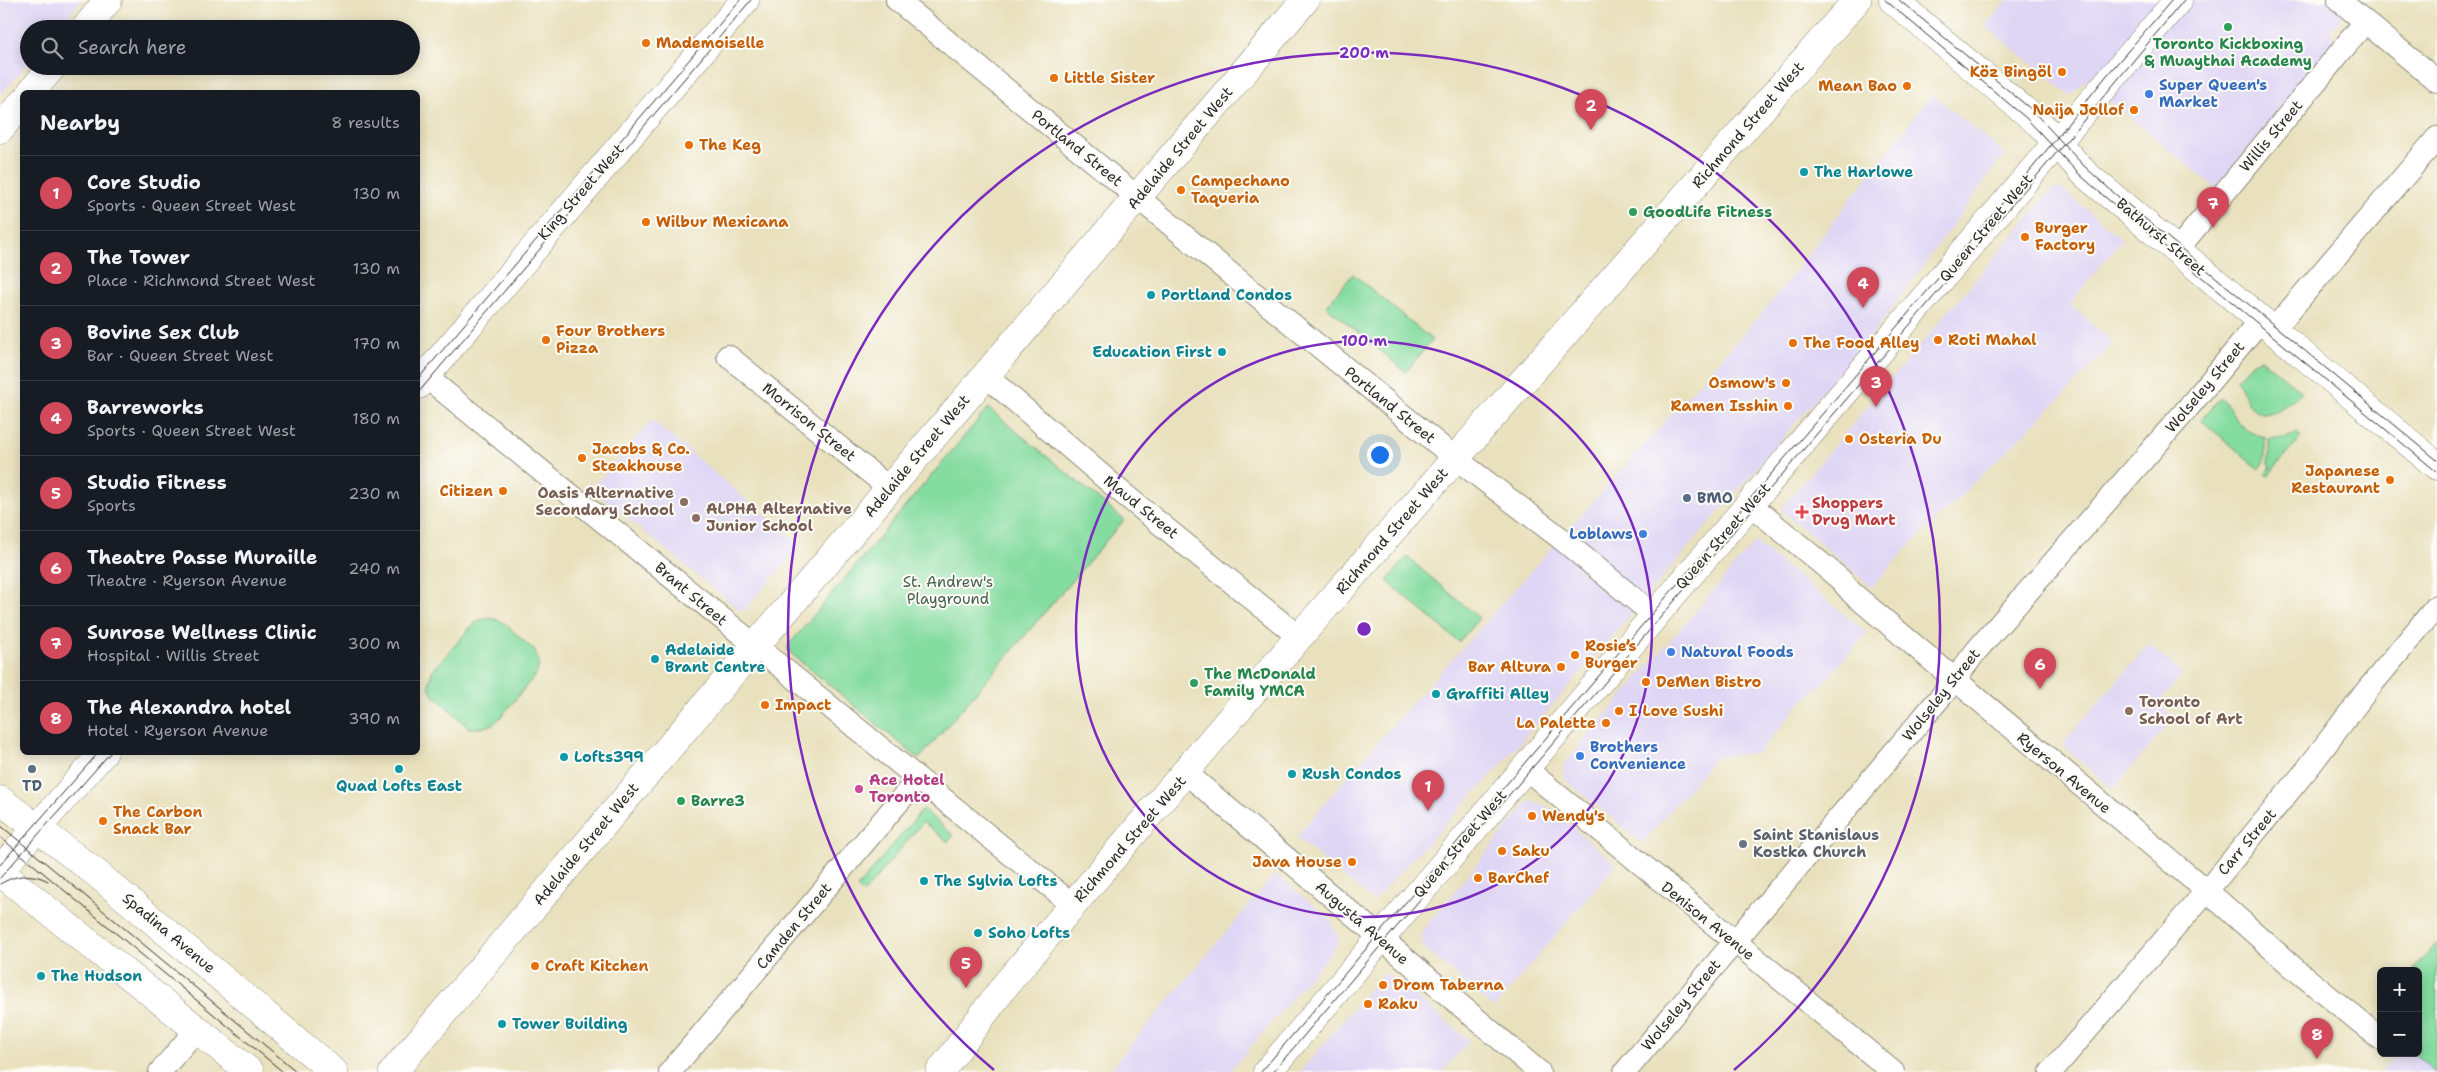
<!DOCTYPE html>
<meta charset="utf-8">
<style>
:root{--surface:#171b24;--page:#20242c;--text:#f1f3f6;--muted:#9ea1a6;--line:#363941;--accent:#d1495b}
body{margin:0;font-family:"Shantell Sans",sans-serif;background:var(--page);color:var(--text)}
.controls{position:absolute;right:15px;bottom:15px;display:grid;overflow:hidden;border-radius:8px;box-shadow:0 2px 12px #0003}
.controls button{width:45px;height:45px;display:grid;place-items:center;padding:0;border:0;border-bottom:1px solid var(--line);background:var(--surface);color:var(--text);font:25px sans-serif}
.you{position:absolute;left:1379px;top:454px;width:18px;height:18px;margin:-12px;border:4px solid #fff;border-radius:50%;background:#1a73e8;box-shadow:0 0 0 8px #1a73e833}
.badge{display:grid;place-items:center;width:32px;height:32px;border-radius:50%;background:var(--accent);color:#fff;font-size:16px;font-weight:700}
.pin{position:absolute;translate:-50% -41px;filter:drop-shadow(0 1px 2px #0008)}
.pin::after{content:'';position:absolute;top:26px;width:18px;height:15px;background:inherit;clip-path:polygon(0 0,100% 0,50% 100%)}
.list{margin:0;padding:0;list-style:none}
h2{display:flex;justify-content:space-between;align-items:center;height:65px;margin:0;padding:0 20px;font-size:21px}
h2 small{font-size:16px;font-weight:400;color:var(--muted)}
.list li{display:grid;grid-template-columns:32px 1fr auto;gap:15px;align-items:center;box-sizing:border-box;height:75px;padding:0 20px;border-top:1px solid var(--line)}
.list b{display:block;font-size:19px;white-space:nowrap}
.list p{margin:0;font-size:16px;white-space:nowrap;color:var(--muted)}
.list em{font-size:16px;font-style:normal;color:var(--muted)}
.icon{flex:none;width:28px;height:28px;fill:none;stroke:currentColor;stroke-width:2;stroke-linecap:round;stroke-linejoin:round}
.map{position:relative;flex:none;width:2437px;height:1072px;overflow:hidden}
.search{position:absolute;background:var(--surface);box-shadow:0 2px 12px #0003;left:20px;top:20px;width:400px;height:55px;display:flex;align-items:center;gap:12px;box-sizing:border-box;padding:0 18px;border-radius:28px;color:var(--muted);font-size:19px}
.panel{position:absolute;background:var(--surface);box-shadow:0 2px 12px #0003;left:20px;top:90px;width:400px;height:665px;border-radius:8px}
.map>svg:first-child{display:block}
</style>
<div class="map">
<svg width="2437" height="1072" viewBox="0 0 2437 1072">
<rect width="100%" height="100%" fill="#fdfcf7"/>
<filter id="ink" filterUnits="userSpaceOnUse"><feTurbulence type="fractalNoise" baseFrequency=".02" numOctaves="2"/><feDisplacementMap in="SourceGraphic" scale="10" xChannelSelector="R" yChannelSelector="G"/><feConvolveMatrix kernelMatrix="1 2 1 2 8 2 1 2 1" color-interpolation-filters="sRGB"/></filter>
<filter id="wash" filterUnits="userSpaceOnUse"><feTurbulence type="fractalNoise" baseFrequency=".0096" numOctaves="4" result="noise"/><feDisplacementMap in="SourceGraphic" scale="20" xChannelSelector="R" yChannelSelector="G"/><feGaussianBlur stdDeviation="1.12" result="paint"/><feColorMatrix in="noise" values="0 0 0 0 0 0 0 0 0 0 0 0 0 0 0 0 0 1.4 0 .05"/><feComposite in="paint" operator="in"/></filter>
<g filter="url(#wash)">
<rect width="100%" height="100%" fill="#e9e1be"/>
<!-- built -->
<g fill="#dfd5f5">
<path d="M 0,0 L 81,0 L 57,29 L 29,29 L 29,62 L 0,96 Z"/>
<path d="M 2008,0 L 2357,0 L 2329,32 L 2340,42 L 2216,188 L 2085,80 L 2071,96 L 1985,26 Z"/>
<path d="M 1932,94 L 2005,154 L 1878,327 L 1501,765 L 1373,901 L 1296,837 L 1352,771 L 1769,305 Z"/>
<path d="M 2060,188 L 2122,239 L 2070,304 L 2113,343 L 2071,388 L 1910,545 L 1872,587 L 1782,511 L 1785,504 L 2052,190 Z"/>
<path d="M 652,420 L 801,546 L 742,612 L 592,489 Z"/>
<path d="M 1755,542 L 1867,633 L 1826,680 L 1796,708 L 1759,753 L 1716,757 L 1642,843 L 1565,779 L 1563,765 Z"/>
<path d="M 2148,645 L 2183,674 L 2158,704 L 2174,718 L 2113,789 L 2062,745 Z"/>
<path d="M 1533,801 L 1551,809 L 1616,864 L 1494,1008 L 1423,947 L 1422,931 L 1528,802 Z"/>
<path d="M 1275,874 L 1330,919 L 1339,939 L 1337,945 L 1229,1072 L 1108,1072 Z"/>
<path d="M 1382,974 L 1389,975 L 1469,1040 L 1442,1072 L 1300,1072 Z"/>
<path d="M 2397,1053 L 2413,1053 L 2435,1072 L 2382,1072 Z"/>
</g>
<!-- green -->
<g fill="#85dca0" stroke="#588466">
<path d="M 1353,274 L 1432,340 L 1406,372 L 1326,306 Z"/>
<path d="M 2261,359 L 2302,392 C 2269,421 2253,424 2237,379 L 2253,362 Z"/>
<path d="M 2221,397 C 2238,416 2234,430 2265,437 L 2265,462 L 2259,469 L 2201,420 Z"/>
<path d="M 988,408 L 1124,520 L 919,759 L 788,651 L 788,646 Z"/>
<path d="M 2297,433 L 2301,437 L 2268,476 L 2265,474 L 2271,467 L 2269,465 L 2269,438 L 2286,438 Z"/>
<path d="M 1407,557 L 1479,618 L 1459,642 L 1387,581 Z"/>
<path d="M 491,618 L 503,622 L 535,651 L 539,662 L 537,673 L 500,718 L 493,724 L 482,728 L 469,728 L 431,693 L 429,684 L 432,671 L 472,626 L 479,620 Z"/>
<path d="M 923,809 L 954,836 L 948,842 L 923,822 L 864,893 L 857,888 Z"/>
<path d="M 2437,943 L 2437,1072 L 2435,1072 L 2413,1053 L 2418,1053 L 2418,971 L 2413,971 Z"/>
</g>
</g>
<g filter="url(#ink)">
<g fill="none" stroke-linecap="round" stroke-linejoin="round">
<defs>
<g id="minor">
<path d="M 897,0 L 1455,458 L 1559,537 L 1655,616"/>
<path d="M 2339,0 L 2437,81"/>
<path d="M 2177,250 L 2365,22"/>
<path d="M 2273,330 L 2437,138"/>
<path d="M 728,356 L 889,488"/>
<path d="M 985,375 L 1120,491 L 1299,637"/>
<path d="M 425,376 L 1073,905"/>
<path d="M 1751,505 L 1841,580 L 1852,593 L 2222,904 L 2295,969 L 2381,1039"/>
<path d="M 1525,768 L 1893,1072"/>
<path d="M 1186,773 L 1539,1072"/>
<path d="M 160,1072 L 197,1029"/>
<path d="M 670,1072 L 918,779"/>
<path d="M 1625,1072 L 1954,681 L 1976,651 L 2182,415 L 2261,320"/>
<path d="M 2051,1072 L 2220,875 L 2308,768 L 2368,689 L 2437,606"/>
</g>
<g id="tertiary">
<path d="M 85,29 L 108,0"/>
<path d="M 31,92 L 53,66"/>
<path d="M 0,129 L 22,103"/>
</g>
<g id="secondary">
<path d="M 1893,0 L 2040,124 L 2085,174 L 2437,466"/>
<path d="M 418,385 L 745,0"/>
<path d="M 0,870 L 104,752"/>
<path d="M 393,1072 L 1305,0"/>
<path d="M 940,1072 L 1007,983 L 1299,637 L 1857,0"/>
<path d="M 1267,1072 L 2178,0"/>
</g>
<g id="primary">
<path d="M 0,800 L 96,873 L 334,1072"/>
<path d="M 0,872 L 250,1072"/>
</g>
</defs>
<!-- minor casing -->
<use href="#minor" stroke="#8a8674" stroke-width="24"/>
<!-- tertiary casing -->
<use href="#tertiary" stroke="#8a8674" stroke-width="29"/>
<!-- secondary casing -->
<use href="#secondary" stroke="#8a8674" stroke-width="29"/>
<!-- primary casing -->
<use href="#primary" stroke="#8a8674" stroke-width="29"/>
<!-- minor -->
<use href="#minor" stroke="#fff" stroke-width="22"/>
<!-- tertiary -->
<use href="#tertiary" stroke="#fff" stroke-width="28"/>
<!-- secondary -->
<use href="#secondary" stroke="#fff" stroke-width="28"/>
<!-- primary -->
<use href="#primary" stroke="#fff" stroke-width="28"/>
<!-- tram -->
<g stroke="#2b2b2b" stroke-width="1">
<path d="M 1885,0 L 2026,118 L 2079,174 L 2105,197 L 2437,472"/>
<path d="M 1899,0 L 2032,110 L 2084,166 L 2114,193 L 2437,460"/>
<path d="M 418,379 L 740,0"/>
<path d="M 418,393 L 751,0"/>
<path d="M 0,825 L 297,1072"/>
<path d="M 0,837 L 283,1072"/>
<path d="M 0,865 L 99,752"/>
<path d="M 0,878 L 111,752"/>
<path d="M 0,884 C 15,875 32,872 48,881"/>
<path d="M 1261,1072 L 2033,167 L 2108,74 L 2172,0"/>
<path d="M 1273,1072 L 2069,138 L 2184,0"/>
</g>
</g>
</g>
<!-- distance rings -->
<g fill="none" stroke="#7b2cbf" stroke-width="2.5">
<circle cx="1364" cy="629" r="288"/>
<path d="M994 1070A576 576 0 1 1 1734 1070"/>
</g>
<!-- markers -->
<g fill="#2e9e5b" stroke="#fdfcf7" stroke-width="2">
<circle cx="2228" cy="27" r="5"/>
<circle cx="1633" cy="212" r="5"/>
<circle cx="1194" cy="683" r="5"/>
<circle cx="681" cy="801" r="5"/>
</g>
<g fill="#e8710a" stroke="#fdfcf7" stroke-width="2">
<circle cx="646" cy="43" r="5"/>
<circle cx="2062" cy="72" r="5"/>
<circle cx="1054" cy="78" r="5"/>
<circle cx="1907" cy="86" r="5"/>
<circle cx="2134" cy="110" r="5"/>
<circle cx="689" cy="145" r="5"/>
<circle cx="1181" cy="190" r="5"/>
<circle cx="646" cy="222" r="5"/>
<circle cx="2025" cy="237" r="5"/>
<circle cx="546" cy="340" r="5"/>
<circle cx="1938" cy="340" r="5"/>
<circle cx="1793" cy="343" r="5"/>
<circle cx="1786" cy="383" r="5"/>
<circle cx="1788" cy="406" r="5"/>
<circle cx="1849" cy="439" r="5"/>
<circle cx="582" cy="458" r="5"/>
<circle cx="2390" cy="480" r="5"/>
<circle cx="503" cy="491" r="5"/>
<circle cx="1575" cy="655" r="5"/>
<circle cx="1561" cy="667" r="5"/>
<circle cx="1646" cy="682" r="5"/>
<circle cx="765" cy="705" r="5"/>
<circle cx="1619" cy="711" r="5"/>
<circle cx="1606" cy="723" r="5"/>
<circle cx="1532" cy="816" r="5"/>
<circle cx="103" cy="821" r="5"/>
<circle cx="1502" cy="851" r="5"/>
<circle cx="1352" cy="862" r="5"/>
<circle cx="1478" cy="878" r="5"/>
<circle cx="535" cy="966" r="5"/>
<circle cx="1383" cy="985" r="5"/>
<circle cx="1368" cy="1004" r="5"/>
</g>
<g fill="#3f7fe0" stroke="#fdfcf7" stroke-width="2">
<circle cx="2149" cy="94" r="5"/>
<circle cx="1643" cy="534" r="5"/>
<circle cx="1671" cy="652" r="5"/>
<circle cx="1580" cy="756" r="5"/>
</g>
<g fill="#0f9aa8" stroke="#fdfcf7" stroke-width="2">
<circle cx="1804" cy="172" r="5"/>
<circle cx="1151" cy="295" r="5"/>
<circle cx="1222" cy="352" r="5"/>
<circle cx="655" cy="659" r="5"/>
<circle cx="1436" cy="694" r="5"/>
<circle cx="564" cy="757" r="5"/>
<circle cx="399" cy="769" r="5"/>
<circle cx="1292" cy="774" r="5"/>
<circle cx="924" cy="881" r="5"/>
<circle cx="978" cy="933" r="5"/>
<circle cx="41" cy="976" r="5"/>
<circle cx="502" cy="1024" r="5"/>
</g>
<g fill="#5c6f8a" stroke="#fdfcf7" stroke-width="2">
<circle cx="1687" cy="498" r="5"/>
<circle cx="32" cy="769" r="5"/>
</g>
<g fill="#8d6e63" stroke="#fdfcf7" stroke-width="2">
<circle cx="684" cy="502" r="5"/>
<circle cx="696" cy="518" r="5"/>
<circle cx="2129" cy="711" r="5"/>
</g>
<path fill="#e0444e" stroke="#fdfcf7" stroke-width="2" d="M1799.5 504.5h5v5h5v5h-5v5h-5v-5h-5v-5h5z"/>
<circle fill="#d1479c" stroke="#fdfcf7" stroke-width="2" cx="859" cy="789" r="5"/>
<circle fill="#6b7280" stroke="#fdfcf7" stroke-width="2" cx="1743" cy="844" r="5"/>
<g text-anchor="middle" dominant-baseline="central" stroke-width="4" stroke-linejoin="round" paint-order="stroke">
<!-- food labels -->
<g font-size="15" font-weight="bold" fill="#c56008" stroke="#fdfcf7" text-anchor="start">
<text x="656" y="43">Mademoiselle</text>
<text x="2052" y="72" text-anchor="end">Köz Bingöl</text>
<text x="1064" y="78">Little Sister</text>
<text x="1897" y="86" text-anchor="end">Mean Bao</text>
<text x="2124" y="110" text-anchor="end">Naija Jollof</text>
<text x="699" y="145">The Keg</text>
<text x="1191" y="181">Campechano<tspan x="1191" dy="17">Taqueria</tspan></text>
<text x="656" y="222">Wilbur Mexicana</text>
<text x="2035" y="228">Burger<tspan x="2035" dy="17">Factory</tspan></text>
<text x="556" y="331">Four Brothers<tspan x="556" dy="17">Pizza</tspan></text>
<text x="1948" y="340">Roti Mahal</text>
<text x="1803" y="343">The Food Alley</text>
<text x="1776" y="383" text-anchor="end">Osmow's</text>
<text x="1778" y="406" text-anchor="end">Ramen Isshin</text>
<text x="1859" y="439">Osteria Du</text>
<text x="592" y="449">Jacobs &amp; Co.<tspan x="592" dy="17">Steakhouse</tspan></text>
<text x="2380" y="471" text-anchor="end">Japanese<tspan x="2380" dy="17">Restaurant</tspan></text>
<text x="493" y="491" text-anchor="end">Citizen</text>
<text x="1585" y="646">Rosie’s<tspan x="1585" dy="17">Burger</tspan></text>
<text x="1551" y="667" text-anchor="end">Bar Altura</text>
<text x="1656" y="682">DeMen Bistro</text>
<text x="775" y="705">Impact</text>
<text x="1629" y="711">I Love Sushi</text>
<text x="1596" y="723" text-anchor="end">La Palette</text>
<text x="113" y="812">The Carbon<tspan x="113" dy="17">Snack Bar</tspan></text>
<text x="1542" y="816">Wendy's</text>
<text x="1512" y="851">Saku</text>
<text x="1342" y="862" text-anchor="end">Java House</text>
<text x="1488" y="878">BarChef</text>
<text x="545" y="966">Craft Kitchen</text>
<text x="1393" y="985">Drom Taberna</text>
<text x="1378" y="1004">Raku</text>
</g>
<!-- leisure labels -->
<g font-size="15" font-weight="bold" fill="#27864d" stroke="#fdfcf7" text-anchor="start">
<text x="2228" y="44" text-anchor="middle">Toronto Kickboxing<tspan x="2228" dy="17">&amp; Muaythai Academy</tspan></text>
<text x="1643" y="212">GoodLife Fitness</text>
<text x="1204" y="674">The McDonald<tspan x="1204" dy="17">Family YMCA</tspan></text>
<text x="691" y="801">Barre3</text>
</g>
<!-- shop labels -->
<g font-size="15" font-weight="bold" fill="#366cbe" stroke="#fdfcf7" text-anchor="start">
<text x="2159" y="85">Super Queen's<tspan x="2159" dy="17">Market</tspan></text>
<text x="1633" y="534" text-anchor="end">Loblaws</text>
<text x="1681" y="652">Natural Foods</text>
<text x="1590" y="747">Brothers<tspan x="1590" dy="17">Convenience</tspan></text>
</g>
<!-- street labels -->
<g font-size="15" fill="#2b2b2b" stroke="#fdfcf7">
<text transform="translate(1748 125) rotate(-49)">Richmond Street West</text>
<text transform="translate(2271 136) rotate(-50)">Willis Street</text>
<text transform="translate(1077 148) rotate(39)">Portland Street</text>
<text transform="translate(1180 148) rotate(-50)">Adelaide Street West</text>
<text transform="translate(581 192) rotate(-49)">King Street West</text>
<text transform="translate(1986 228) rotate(-50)">Queen Street West</text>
<text transform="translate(2161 237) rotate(40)">Bathurst Street</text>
<text transform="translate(2205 387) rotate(-50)">Wolseley Street</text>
<text transform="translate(1390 405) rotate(39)">Portland Street</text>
<text transform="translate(809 422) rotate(39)">Morrison Street</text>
<text transform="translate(917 456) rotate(-50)">Adelaide Street West</text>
<text transform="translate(1141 507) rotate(39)">Maud Street</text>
<text transform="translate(1392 531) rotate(-49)">Richmond Street West</text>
<text transform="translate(1723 536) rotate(-49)">Queen Street West</text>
<text transform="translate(691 594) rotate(40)">Brant Street</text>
<text transform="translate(1941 695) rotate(-51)">Wolseley Street</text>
<text transform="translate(2064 773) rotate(40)">Ryerson Avenue</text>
<text transform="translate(1130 839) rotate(-49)">Richmond Street West</text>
<text transform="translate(2247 842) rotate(-50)">Carr Street</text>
<text transform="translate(586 844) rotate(-50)">Adelaide Street West</text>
<text transform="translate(1460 844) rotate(-50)">Queen Street West</text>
<text transform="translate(1708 921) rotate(39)">Denison Avenue</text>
<text transform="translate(1362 923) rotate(41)">Augusta Avenue</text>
<text transform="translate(794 926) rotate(-50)">Camden Street</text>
<text transform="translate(169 933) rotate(40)">Spadina Avenue</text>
<text transform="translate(1681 1005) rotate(-50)">Wolseley Street</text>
</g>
<!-- culture labels -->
<g font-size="15" font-weight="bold" fill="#0d838f" stroke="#fdfcf7" text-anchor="start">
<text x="1814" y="172">The Harlowe</text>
<text x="1161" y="295">Portland Condos</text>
<text x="1212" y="352" text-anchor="end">Education First</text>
<text x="665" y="650">Adelaide<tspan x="665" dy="17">Brant Centre</tspan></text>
<text x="1446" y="694">Graffiti Alley</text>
<text x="574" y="757">Lofts399</text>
<text x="1302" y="774">Rush Condos</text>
<text x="399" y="786" text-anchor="middle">Quad Lofts East</text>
<text x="934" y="881">The Sylvia Lofts</text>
<text x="988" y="933">Soho Lofts</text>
<text x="51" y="976">The Hudson</text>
<text x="512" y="1024">Tower Building</text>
</g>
<!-- education labels -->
<g font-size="15" font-weight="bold" fill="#785e54" stroke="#fdfcf7" text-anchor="start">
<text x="674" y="493" text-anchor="end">Oasis Alternative<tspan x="674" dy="17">Secondary School</tspan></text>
<text x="706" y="509">ALPHA Alternative<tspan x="706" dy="17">Junior School</tspan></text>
<text x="2139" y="702">Toronto<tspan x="2139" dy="17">School of Art</tspan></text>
</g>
<!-- service labels -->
<g font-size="15" font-weight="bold" fill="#4e5e75" stroke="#fdfcf7" text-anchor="start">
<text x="1697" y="498">BMO</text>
<text x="32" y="786" text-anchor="middle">TD</text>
</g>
<!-- health labels -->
<g font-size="15" font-weight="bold" fill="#be3a42" stroke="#fdfcf7" text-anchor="start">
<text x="1812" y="503">Shoppers<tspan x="1812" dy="17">Drug Mart</tspan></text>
</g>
<!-- park labels -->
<g font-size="15" fill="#46604e" stroke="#fdfcf7">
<text x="948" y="582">St. Andrew's<tspan x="948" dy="17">Playground</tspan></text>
</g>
<!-- hotel labels -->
<g font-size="15" font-weight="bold" fill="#b23c85" stroke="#fdfcf7" text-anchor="start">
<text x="869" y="780">Ace Hotel<tspan x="869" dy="17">Toronto</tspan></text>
</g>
<!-- worship labels -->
<g font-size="15" font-weight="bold" fill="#5b616d" stroke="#fdfcf7" text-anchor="start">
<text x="1753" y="835">Saint Stanislaus<tspan x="1753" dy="17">Kostka Church</tspan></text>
</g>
</g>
<circle cx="1364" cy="629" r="8" fill="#7b2cbf" stroke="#fdfcf7" stroke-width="2.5"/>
<g font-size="15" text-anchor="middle" font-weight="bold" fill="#7b2cbf" stroke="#fdfcf7" stroke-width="4" stroke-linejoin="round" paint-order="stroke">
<text x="1364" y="58">200 m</text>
<text x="1364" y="346">100 m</text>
</g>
</svg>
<div class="controls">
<button>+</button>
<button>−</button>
</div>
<div class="you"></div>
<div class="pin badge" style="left:1428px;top:811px">1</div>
<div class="pin badge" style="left:1591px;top:130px">2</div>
<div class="pin badge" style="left:1876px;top:407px">3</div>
<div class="pin badge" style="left:1863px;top:308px">4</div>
<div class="pin badge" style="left:966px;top:988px">5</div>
<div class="pin badge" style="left:2040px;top:689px">6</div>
<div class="pin badge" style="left:2213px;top:228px">7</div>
<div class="pin badge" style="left:2317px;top:1059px">8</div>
<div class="search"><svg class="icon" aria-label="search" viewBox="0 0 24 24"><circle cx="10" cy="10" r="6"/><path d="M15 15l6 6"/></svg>Search here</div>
<section class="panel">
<h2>Nearby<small>8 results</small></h2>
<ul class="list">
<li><span class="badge">1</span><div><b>Core Studio</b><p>Sports · Queen Street West</p></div><em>130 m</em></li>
<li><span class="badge">2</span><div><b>The Tower</b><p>Place · Richmond Street West</p></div><em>130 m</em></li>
<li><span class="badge">3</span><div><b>Bovine Sex Club</b><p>Bar · Queen Street West</p></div><em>170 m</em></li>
<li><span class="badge">4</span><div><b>Barreworks</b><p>Sports · Queen Street West</p></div><em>180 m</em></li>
<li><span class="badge">5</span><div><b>Studio Fitness</b><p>Sports</p></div><em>230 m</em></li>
<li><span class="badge">6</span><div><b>Theatre Passe Muraille</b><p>Theatre · Ryerson Avenue</p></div><em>240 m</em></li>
<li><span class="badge">7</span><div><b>Sunrose Wellness Clinic</b><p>Hospital · Willis Street</p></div><em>300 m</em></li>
<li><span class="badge">8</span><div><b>The Alexandra hotel</b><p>Hotel · Ryerson Avenue</p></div><em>390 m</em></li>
</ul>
</section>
</div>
